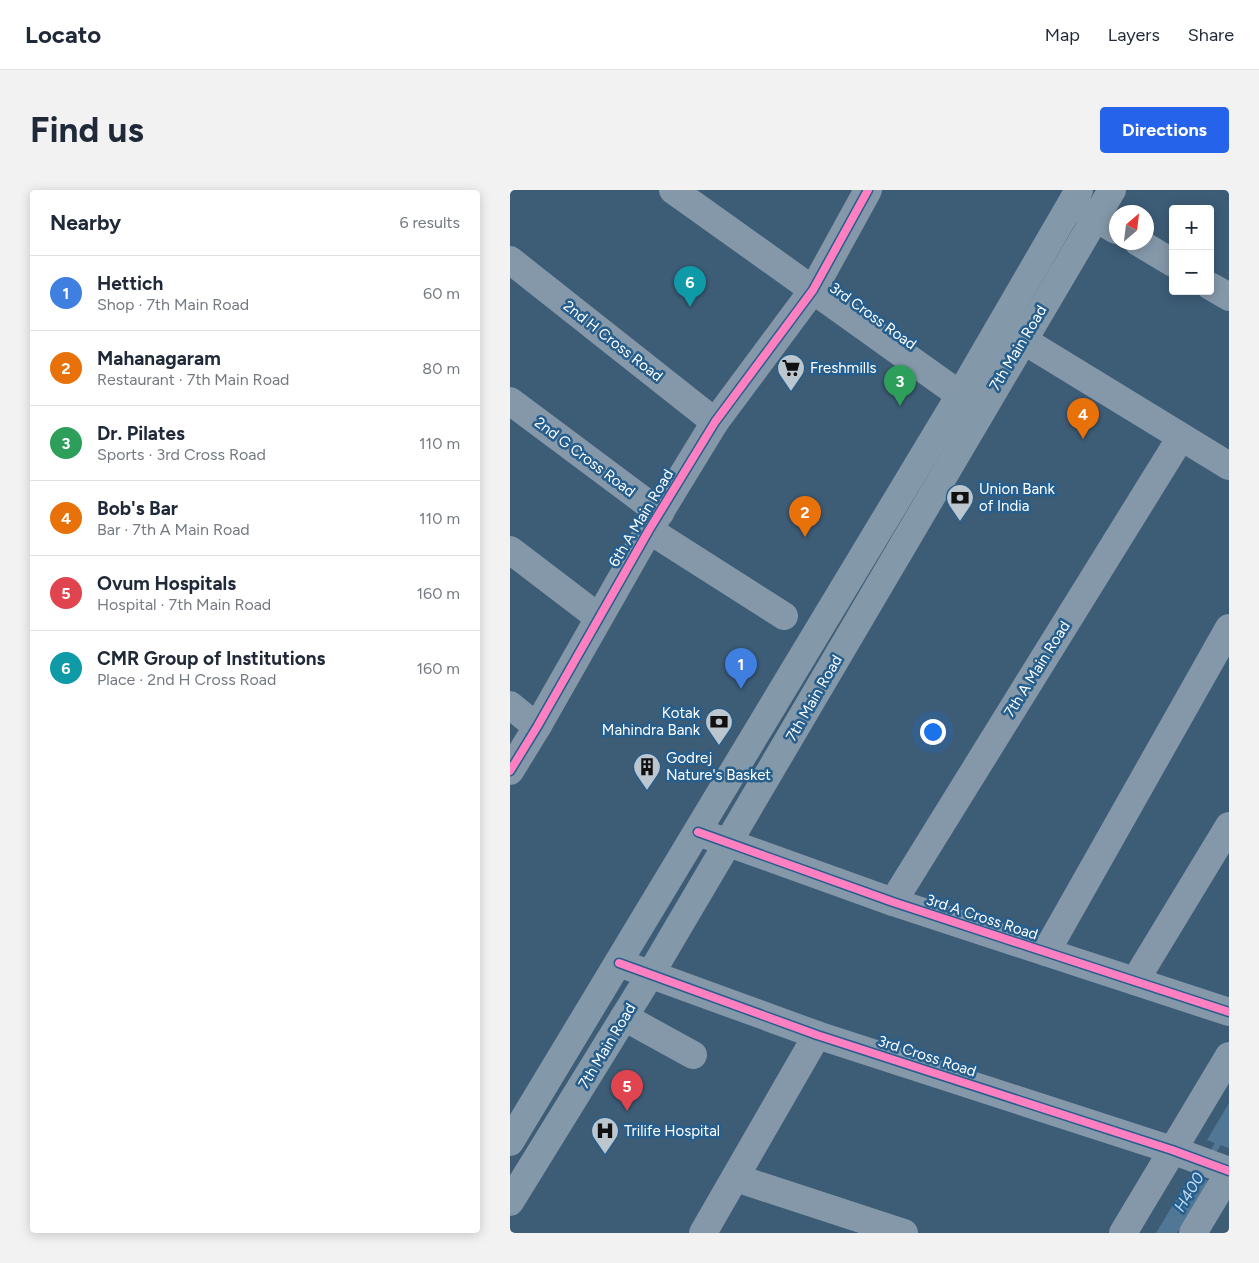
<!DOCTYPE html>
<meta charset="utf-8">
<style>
:root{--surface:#fff;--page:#f2f2f3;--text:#1f2937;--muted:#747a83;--line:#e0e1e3;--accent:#2563eb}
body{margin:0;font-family:Figtree,sans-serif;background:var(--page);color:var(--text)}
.controls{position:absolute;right:15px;top:15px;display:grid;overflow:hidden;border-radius:5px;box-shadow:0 2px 12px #0003}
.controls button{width:45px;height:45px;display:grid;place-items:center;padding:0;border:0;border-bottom:1px solid var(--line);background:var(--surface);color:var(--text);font:25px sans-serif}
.compass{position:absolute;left:599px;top:15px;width:45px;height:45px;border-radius:50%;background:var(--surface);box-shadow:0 2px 12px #0003;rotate:28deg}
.you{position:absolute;left:422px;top:541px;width:18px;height:18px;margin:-12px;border:4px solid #fff;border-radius:50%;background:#1a73e8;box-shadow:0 0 0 8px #1a73e833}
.badge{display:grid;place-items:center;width:32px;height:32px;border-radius:50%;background:var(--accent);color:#fff;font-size:16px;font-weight:700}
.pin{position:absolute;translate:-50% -41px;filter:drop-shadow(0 1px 2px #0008)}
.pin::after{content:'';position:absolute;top:26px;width:18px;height:15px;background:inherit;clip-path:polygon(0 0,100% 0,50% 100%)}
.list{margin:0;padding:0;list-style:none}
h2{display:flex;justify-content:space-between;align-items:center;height:65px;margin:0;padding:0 20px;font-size:21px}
h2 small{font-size:16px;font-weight:400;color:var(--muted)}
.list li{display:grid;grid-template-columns:32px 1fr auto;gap:15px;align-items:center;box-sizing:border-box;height:75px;padding:0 20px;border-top:1px solid var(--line)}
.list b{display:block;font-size:19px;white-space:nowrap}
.list p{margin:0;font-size:16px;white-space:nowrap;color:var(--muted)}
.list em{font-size:16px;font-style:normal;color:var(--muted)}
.map{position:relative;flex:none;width:719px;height:1043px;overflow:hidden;border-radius:5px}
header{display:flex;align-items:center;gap:30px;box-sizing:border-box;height:70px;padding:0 25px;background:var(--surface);border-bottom:1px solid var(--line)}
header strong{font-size:24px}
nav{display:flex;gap:28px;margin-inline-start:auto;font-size:18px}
.intro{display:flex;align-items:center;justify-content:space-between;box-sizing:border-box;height:120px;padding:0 30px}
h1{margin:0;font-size:35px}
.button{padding:12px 22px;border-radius:5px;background:var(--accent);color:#fff;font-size:18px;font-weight:700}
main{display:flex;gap:30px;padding:0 30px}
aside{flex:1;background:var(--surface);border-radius:5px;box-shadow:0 2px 12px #0003}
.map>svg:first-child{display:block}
</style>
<header>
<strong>Locato</strong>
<nav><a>Map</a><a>Layers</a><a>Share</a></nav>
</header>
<div class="intro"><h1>Find us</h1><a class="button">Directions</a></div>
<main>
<aside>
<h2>Nearby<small>6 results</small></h2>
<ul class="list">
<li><span class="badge" style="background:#3f7fe0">1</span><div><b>Hettich</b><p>Shop · 7th Main Road</p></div><em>60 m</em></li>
<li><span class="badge" style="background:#e8710a">2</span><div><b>Mahanagaram</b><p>Restaurant · 7th Main Road</p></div><em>80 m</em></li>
<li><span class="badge" style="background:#2e9e5b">3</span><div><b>Dr. Pilates</b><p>Sports · 3rd Cross Road</p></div><em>110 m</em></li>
<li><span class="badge" style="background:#e8710a">4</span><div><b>Bob's Bar</b><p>Bar · 7th A Main Road</p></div><em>110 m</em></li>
<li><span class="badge" style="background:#e0444e">5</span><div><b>Ovum Hospitals</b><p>Hospital · 7th Main Road</p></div><em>160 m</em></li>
<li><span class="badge" style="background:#0f9aa8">6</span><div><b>CMR Group of Institutions</b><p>Place · 2nd H Cross Road</p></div><em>160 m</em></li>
</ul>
</aside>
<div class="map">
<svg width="719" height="1043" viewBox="0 0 719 1043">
<rect width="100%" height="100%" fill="#3d5c76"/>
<!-- water -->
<g fill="#517797">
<path d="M 719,913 L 719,956 L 718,958 L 697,950 Z"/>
<path d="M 681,985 L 699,991 L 667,1043 L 646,1043 Z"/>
</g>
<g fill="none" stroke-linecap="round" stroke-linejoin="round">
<!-- stream -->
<path stroke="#517797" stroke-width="6" d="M 700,967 L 719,935"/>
<!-- minor -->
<g stroke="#8498a9" stroke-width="28">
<path d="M 163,0 L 450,205 L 470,217"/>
<path d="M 565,15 L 606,40"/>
<path d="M 628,52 L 663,73"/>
<path d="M 0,70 L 205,232"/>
<path d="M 700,96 L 719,107"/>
<path d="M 513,150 L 719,276"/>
<path d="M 0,211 L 150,323"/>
<path d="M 139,340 L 274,426"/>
<path d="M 0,360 L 88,427"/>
<path d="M 0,515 L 27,537"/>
<path d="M 0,581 L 27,537 L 139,340 L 205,232 L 303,100 L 358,0"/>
<path d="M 188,642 L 383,712 L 719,822"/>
<path d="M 383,712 L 671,247"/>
<path d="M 536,762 L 719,438"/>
<path d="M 109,773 L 307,845 L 662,960 L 719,981"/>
<path d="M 625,791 L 719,636"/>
<path d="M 114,827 L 183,865"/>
<path d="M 226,988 L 394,1043"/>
<path d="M 193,1043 L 307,845"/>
<path d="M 613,1043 L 719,866"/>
<path d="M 683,1043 L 719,983"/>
</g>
<!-- major -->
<g stroke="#8398a9" stroke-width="28">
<path d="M 0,952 L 450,205 L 569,0"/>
<path d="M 0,1012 L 140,785 L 602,0"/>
</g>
<defs>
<g id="cycleway">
<path d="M 0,581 L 27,537 L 139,340 L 205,232 L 303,100 L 358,0"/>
<path d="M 188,642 L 383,712 L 719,822"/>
<path d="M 109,773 L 307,845 L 662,960 L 719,981"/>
</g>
</defs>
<!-- cycleway casing -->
<use href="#cycleway" stroke="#265e8d" stroke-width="11"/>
<!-- cycleway -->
<use href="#cycleway" stroke="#ff80c0" stroke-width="8"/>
</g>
<!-- icons -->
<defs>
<symbol id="supermarket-pin" viewBox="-11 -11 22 30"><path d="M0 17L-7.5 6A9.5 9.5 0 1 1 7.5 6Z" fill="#bbc6cf" stroke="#265e8d"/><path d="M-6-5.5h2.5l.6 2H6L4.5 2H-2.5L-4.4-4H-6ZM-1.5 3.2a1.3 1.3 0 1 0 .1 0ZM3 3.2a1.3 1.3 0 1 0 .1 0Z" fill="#111"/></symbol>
<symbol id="bank-pin" viewBox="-11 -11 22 30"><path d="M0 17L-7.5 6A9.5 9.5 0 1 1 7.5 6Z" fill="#bbc6cf" stroke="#265e8d"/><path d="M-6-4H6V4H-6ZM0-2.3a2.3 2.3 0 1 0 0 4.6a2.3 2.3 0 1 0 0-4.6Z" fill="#111"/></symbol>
<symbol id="building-pin" viewBox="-11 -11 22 30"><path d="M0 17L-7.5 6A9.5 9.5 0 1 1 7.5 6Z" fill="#bbc6cf" stroke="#265e8d"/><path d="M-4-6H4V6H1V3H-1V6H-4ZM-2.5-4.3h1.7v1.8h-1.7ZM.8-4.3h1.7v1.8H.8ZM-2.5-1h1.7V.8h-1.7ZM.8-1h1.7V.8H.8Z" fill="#111"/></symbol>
<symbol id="hospital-pin" viewBox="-11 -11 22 30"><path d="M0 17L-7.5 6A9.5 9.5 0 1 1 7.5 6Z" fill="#bbc6cf" stroke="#265e8d"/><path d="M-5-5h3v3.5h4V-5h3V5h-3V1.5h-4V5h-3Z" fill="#111"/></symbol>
</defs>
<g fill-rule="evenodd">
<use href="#supermarket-pin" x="265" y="162" width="32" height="43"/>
<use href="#bank-pin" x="434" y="292" width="32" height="43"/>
<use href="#bank-pin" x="193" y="516" width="32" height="43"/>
<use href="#building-pin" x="121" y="561" width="32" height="43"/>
<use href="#hospital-pin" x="79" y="925" width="32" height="43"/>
</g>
<g text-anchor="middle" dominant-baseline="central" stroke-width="5" stroke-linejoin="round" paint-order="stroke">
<!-- street labels -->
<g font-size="15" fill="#fff" stroke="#265e8d">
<text transform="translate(363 126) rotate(36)">3rd Cross Road</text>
<text transform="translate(103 151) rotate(38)">2nd H Cross Road</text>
<text transform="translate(508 158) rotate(-59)">7th Main Road</text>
<text transform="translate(75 267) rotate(37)">2nd G Cross Road</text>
<text transform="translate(131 328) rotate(-59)">6th A Main Road</text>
<text transform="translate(527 479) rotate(-58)">7th A Main Road</text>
<text transform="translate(304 508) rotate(-60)">7th Main Road</text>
<text transform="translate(472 727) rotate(18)">3rd A Cross Road</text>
<text transform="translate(97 856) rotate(-59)">7th Main Road</text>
<text transform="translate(417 866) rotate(18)">3rd Cross Road</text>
</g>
<!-- poi labels -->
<g font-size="15" fill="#fff" stroke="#265e8d" text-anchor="start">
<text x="300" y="178">Freshmills</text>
<text x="469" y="299">Union Bank<tspan x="469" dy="17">of India</tspan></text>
<text x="190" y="523" text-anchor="end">Kotak<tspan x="190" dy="17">Mahindra Bank</tspan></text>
<text x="156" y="568">Godrej<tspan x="156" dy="17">Nature's Basket</tspan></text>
<text x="114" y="941">Trilife Hospital</text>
</g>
<!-- water labels -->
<g font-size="16" font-style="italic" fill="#c1dcf2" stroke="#265e8d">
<text transform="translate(679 1002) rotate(-59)">H400</text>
</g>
</g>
</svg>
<div class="controls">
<button>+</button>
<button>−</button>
</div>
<svg class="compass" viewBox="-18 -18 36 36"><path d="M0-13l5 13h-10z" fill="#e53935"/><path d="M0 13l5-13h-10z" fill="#747a83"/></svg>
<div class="you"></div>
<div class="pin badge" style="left:231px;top:499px;background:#3f7fe0">1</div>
<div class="pin badge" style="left:295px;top:347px;background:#e8710a">2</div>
<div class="pin badge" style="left:390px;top:216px;background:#2e9e5b">3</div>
<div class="pin badge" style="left:573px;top:249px;background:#e8710a">4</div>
<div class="pin badge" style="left:117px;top:921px;background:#e0444e">5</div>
<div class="pin badge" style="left:180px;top:117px;background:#0f9aa8">6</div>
</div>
</main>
